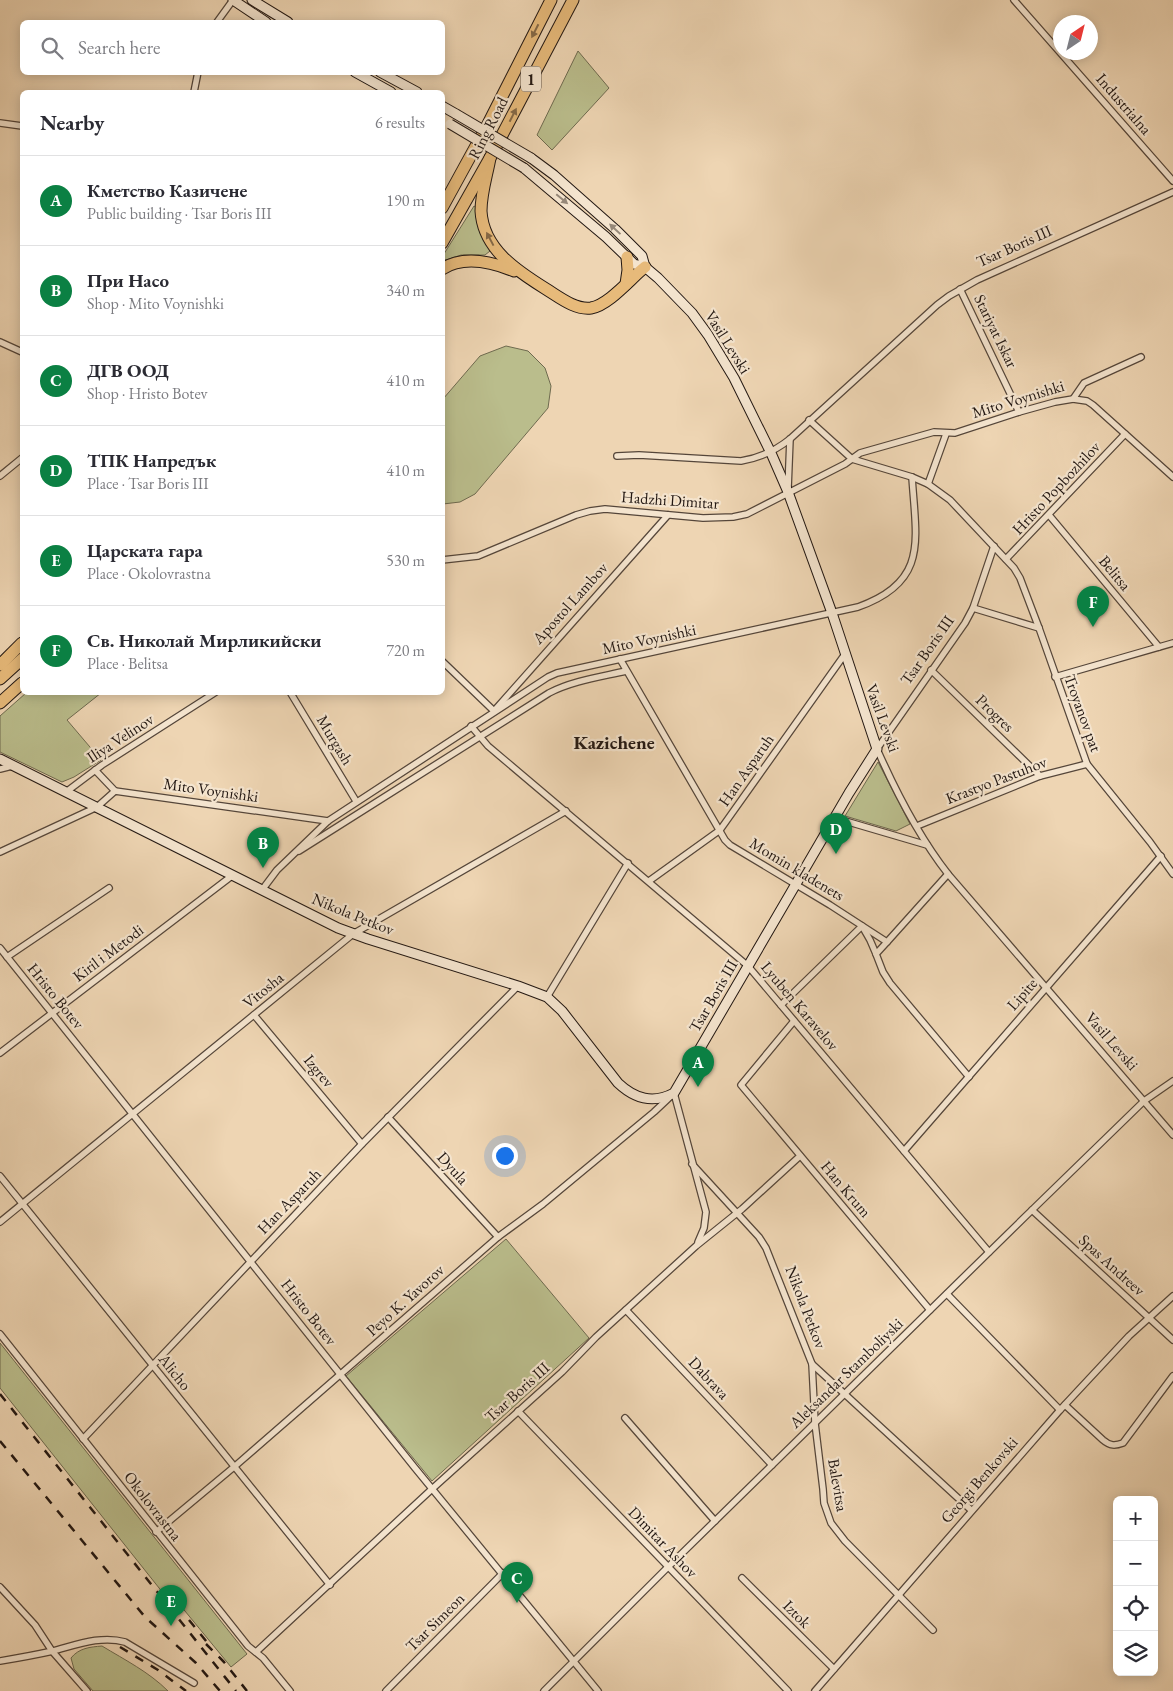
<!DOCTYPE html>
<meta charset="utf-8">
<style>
:root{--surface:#fff;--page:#f2f2f3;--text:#2b2b33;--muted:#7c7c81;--line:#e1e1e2;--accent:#0b8043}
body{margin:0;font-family:"EB Garamond",serif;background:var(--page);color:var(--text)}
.controls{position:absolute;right:15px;bottom:15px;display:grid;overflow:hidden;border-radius:8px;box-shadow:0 2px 12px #0003}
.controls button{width:45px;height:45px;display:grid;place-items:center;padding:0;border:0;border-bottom:1px solid var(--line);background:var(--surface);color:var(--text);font:25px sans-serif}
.compass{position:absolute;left:1053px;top:15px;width:45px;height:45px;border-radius:50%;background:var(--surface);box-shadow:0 2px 12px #0003;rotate:35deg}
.you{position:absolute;left:504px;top:1155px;width:18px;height:18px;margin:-12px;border:4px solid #fff;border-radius:50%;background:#1a73e8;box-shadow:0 0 0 8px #1a73e833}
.badge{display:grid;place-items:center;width:32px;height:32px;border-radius:50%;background:var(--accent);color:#fff;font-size:16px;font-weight:700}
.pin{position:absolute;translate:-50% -41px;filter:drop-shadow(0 1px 2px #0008)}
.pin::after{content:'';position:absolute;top:26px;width:18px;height:15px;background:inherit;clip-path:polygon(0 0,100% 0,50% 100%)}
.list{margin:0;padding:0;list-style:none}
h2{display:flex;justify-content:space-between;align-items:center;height:65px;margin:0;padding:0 20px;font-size:21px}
h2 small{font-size:16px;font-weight:400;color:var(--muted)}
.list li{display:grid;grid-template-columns:32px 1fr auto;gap:15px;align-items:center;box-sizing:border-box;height:90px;padding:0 20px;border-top:1px solid var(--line)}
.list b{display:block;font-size:19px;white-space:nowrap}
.list p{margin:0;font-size:16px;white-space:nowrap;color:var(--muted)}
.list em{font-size:16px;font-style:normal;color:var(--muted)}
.icon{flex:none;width:28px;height:28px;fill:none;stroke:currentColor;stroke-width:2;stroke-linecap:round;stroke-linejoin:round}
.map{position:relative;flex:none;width:1173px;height:1691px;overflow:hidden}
.search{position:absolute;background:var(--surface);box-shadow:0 2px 12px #0003;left:20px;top:20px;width:425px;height:55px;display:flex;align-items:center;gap:12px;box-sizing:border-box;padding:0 18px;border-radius:8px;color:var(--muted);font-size:19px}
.panel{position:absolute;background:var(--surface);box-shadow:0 2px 12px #0003;left:20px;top:90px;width:425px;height:605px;border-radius:8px}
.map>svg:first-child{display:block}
</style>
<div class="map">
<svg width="1173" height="1691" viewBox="0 0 1173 1691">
<rect width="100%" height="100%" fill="#eed5b3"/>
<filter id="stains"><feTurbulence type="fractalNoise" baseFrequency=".004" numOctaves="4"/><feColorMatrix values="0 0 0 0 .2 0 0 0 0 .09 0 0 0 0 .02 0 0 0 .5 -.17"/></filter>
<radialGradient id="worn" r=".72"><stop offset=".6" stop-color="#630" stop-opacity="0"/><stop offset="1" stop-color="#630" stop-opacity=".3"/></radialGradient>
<!-- green -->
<g fill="#babd8c" stroke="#6e6a4f">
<path d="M 578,51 L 609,88 L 552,150 L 537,135 Z"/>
<path d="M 474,206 L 476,207 L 490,251 L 485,255 L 461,255 L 443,261 L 442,257 Z"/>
<path d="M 506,346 L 528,351 L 545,368 L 551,386 L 548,408 L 475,494 L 460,502 L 443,504 L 443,399 L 480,356 Z"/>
<path d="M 26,693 L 101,693 L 67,720 L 101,760 L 74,777 L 62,782 L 0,752 L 0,716 Z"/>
<path d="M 878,762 L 910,824 L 896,831 L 845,816 Z"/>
<path d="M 506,1239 L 589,1338 L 432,1481 L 346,1376 Z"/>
<path d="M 0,1343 L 247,1654 L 231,1667 L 180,1605 L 167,1598 L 0,1388 Z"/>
<path d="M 102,1646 C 125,1660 149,1672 168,1691 L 93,1691 L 74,1669 L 71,1658 C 79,1648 90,1647 102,1646 Z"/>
</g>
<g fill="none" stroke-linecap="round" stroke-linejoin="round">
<defs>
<g id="street">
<path d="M 1014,0 L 1173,181"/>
<path d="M 217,22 L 233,0"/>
<path d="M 194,92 L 198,72"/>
<path d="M 0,123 L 22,126"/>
<path d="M 960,289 L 1019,412"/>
<path d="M 0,342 L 22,352"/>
<path d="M 1073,399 L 1087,401 L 1093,405 L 1173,477"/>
<path d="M 809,420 L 852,459 L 912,477 L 928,484 L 950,500 L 1014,568 L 1020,578 L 1039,628 L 1087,764 L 1150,842 L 1173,874"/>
<path d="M 617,456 L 639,455 L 741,461 C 760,458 775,451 790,439 L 937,305 L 949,296 L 977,280 L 1173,192"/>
<path d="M 0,476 L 22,458"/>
<path d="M 928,484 L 946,434"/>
<path d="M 788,489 L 790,439"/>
<path d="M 1049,515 L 1159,647"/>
<path d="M 994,546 L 973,608 L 965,623 L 877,749 C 896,792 919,837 948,874 L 1173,1135"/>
<path d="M 1006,559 L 1125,434"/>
<path d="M 442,560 L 478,556 L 576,515 L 590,511 L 605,509 L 703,518 L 733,517 L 747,514 L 845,464 L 860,453 L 867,451 L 934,432 L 955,433 L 1019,412 L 1055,402 L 1073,399 L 1084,383 L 1141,357"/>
<path d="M 973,608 L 1039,628"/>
<path d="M 620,659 L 725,840 L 730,845 L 830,905 L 887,942 L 876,954 L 883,972 L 890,983 L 969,1077"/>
<path d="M 442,661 L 494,711 L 668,515"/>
<path d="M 931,670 L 1040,776"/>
<path d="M 1055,677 L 1173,643"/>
<path d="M 290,692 L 356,801"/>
<path d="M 471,726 L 488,746 L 748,966 L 989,1252"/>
<path d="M 0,769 L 12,766"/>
<path d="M 95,770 L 115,791"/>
<path d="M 66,792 L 102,765 L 216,692"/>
<path d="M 835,818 L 927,845"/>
<path d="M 917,826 L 1040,776 L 1087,764"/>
<path d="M 299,851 L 549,693 C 572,681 600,677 626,671"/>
<path d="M 0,852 L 97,807 L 115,791 L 328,821"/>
<path d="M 649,881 L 720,830 L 845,654"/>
<path d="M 262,890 L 277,870 L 328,821 L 548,677 L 557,673 L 858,607 C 929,582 916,540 912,477"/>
<path d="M 887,942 L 948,874"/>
<path d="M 0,948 L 415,1468 L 598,1691"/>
<path d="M 7,957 L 109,888"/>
<path d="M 547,997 L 628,863"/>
<path d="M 781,1005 L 862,926 L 870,940 L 876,954"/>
<path d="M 254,1015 L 362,1144"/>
<path d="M 794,1021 L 741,1085 L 930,1310"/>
<path d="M 0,1053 L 233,875"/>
<path d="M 674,1093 L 706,1212 L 704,1228 L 698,1242"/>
<path d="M 388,1117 L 498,1237"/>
<path d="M 904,1151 L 1161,856"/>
<path d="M 692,1164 L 759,1237 L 766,1248 L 812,1364 L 971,1510"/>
<path d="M 0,1176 L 330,1585"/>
<path d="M 1032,1210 L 1173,1340"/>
<path d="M 0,1222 L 353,934 L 566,811"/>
<path d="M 947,1294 L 1060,1410"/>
<path d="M 626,1310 L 772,1465"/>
<path d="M 0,1334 L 248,1646 L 263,1658 L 290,1691"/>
<path d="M 812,1364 L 815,1423 L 823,1489 L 824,1503 L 831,1523 L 845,1541 L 933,1630"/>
<path d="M 1065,1405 L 1103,1440 C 1110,1446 1115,1446 1123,1443 L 1173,1376"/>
<path d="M 518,1411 L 788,1691"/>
<path d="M 625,1418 L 715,1521"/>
<path d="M 83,1439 L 362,1144 L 518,986"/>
<path d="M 156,1532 L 234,1467 L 498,1237 L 543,1204 L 654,1112 L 671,1096"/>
<path d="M 742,1578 L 834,1669"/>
<path d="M 0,1587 L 35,1625 L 52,1651 L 87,1691"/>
<path d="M 256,1652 L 432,1489 L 562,1372 L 596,1337 L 696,1246 L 742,1209 L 800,1156"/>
<path d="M 0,1661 C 18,1658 35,1655 53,1651 C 76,1645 101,1635 125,1642 L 194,1683"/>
<path d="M 386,1691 L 503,1573"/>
<path d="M 544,1691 L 668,1567 L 1032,1210 L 1144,1101 L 1173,1081"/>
<path d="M 815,1691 L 1060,1410 L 1129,1336 L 1173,1296"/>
</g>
<g id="secondary">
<path d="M 233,0 L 266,22"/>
<path d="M 252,0 L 288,22"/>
<path d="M 355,72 L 391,92"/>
<path d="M 380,72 L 417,92"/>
<path d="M 442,106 L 456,114"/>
<path d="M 531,158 L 554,175 L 615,229 L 642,256 L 645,267"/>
<path d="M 0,759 L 338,928 L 368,939 L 518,986 L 547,997 L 562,1011 L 618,1083 C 635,1099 653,1104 674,1093 L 849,793 L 877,749 L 832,613 L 788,492 L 771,453 L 734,378 L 708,335 L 692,313 L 658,278 L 645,267 L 634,264 L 606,237 L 524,168"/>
</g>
<g id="highway">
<path d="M 490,158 C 487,175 481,193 481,211 C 483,249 517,271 546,289 C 559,297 575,310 591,308 C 609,305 631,278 645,267"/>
<path d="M 442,208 L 488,124 L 551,0"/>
<path d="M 442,243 L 490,158 L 573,0"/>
<path d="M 442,269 C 464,255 492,262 514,271"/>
<path d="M 626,284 L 628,270 L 627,257"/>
<path d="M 0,665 L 22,643"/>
<path d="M 0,679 L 22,659"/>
<path d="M 0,703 L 22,683"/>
</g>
</defs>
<!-- street casing -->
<use href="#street" stroke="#55463a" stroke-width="8"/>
<!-- secondary casing -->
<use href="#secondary" stroke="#221712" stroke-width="11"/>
<!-- highway casing -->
<use href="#highway" stroke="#221712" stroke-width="13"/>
<!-- street -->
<use href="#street" stroke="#f4e4ce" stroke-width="5.5"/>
<!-- secondary -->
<use href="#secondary" stroke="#f4e4ce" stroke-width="9"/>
<!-- highway -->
<use href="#highway" stroke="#e7ba7a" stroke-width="11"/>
<!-- rail -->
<g stroke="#221712" stroke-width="2.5" stroke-dasharray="9 9" stroke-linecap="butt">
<path d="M 0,1394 L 236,1691"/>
<path d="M 0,1441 L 145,1617 L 196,1663 L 220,1691"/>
<path d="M 189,1620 L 211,1647"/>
<path d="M 206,1644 L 224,1662 L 247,1691"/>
<path d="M 120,1647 L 158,1670 L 186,1691"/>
</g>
<defs>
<g id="secondary-bridge">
<path d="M 456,114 L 531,158"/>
<path d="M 450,124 L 524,168"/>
</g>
</defs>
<!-- secondary-bridge casing -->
<use href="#secondary-bridge" stroke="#221712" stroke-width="11" stroke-linecap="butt"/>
<!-- secondary-bridge -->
<use href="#secondary-bridge" stroke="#f4e4ce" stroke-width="9"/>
</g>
<!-- one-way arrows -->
<defs><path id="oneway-solid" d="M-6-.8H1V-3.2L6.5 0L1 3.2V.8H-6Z" transform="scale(1.25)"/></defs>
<g fill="#846846">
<use href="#oneway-solid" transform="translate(535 31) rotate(117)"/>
<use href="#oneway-solid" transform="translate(513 115) rotate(-63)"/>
<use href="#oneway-solid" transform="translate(490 239) rotate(-118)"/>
</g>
<g fill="#968879">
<use href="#oneway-solid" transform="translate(562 199) rotate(40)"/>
<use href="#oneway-solid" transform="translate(615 229) rotate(-137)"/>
</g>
<g text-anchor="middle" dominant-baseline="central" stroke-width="4.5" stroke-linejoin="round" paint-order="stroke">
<!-- shield labels -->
<rect fill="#f4e4ce" stroke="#61544a" stroke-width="1" x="521" y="66.5" width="20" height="25" rx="4"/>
<g font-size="15" font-weight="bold" fill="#221712">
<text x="531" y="79">1</text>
</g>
<!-- street labels -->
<g font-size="16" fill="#221712" stroke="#f4e4ce">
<text transform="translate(1124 104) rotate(49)">Industrialna</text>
<text transform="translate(488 128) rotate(-63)">Ring Road</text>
<text transform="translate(1014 246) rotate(-24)">Tsar Boris III</text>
<text transform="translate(996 331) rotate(64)">Stariyat Iskar</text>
<text transform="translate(728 342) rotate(58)">Vasil Levski</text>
<text transform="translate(1018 399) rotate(-17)">Mito Voynishki</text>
<text transform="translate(1056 488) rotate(-47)">Hristo Popbozhilov</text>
<text transform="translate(670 500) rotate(4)">Hadzhi Dimitar</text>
<text transform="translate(1115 573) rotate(50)">Belitsa</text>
<text transform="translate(570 603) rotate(-48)">Apostol Lambov</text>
<text transform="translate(649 639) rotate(-12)">Mito Voynishki</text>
<text transform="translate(927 650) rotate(-55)">Tsar Boris III</text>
<text transform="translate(995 713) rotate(44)">Progres</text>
<text transform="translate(1083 713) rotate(70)">Troyanov pat</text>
<text transform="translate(883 718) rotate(70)">Vasil Levski</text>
<text transform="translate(120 738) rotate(-33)">Iliya Velinov</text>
<text transform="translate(335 740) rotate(59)">Murgash</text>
<text transform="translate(746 770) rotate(-55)">Han Asparuh</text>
<text transform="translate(996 780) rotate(-21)">Krastyo Pastuhov</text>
<text transform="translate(211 790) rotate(8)">Mito Voynishki</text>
<text transform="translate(797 869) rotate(31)">Momin kladenets</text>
<text transform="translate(353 914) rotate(22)">Nikola Petkov</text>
<text transform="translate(108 953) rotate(-37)">Kiril i Metodi</text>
<text transform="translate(263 990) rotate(-39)">Vitosha</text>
<text transform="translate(1022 994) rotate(-49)">Lipite</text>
<text transform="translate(56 996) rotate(51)">Hristo Botev</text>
<text transform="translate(713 996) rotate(-60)">Tsar Boris III</text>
<text transform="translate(800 1006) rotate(50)">Lyuben Karavelov</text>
<text transform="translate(1112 1041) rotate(49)">Vasil Levski</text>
<text transform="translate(319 1071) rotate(50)">Izgrev</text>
<text transform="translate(453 1168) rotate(48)">Dyula</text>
<text transform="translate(846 1189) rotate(50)">Han Krum</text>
<text transform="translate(289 1201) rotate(-46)">Han Asparuh</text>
<text transform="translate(1112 1265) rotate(42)">Spas Andreev</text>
<text transform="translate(405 1300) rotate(-42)">Peyo K. Yavorov</text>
<text transform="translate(806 1307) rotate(69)">Nikola Petkov</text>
<text transform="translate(309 1312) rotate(52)">Hristo Botev</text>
<text transform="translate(175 1372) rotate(51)">Alicho</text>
<text transform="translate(846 1373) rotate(-44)">Aleksandar Stamboliyski</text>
<text transform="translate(709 1378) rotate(47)">Dabrava</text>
<text transform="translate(517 1392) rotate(-42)">Tsar Boris III</text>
<text transform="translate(979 1480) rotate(-49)">Georgi Benkovski</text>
<text transform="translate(838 1485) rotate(80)">Balevitsa</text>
<text transform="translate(153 1506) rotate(52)">Okolovrastna</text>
<text transform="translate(663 1542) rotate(46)">Dimitar Ashov</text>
<text transform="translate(797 1614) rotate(45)">Iztok</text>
<text transform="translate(435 1622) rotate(-45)">Tsar Simeon</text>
</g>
<!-- quarter labels -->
<g font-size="19" font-weight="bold" fill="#221712" stroke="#f4e4ce">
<text x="614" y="742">Kazichene</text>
</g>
</g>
<rect width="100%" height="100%" filter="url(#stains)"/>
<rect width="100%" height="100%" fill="url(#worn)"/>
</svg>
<div class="controls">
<button>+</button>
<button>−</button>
<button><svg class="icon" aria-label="locate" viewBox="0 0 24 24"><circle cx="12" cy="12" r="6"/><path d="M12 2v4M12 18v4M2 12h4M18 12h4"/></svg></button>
<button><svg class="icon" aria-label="layers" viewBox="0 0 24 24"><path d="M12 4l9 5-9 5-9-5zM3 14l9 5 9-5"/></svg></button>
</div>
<svg class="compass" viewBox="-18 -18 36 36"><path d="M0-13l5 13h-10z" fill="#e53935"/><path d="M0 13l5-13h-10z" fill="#7c7c81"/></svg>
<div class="you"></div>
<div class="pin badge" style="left:698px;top:1087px">A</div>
<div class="pin badge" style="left:263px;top:868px">B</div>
<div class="pin badge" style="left:517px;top:1603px">C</div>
<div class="pin badge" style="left:836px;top:854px">D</div>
<div class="pin badge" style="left:171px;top:1626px">E</div>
<div class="pin badge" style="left:1093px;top:627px">F</div>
<div class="search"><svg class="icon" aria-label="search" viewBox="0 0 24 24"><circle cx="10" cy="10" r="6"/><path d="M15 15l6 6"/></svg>Search here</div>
<section class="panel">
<h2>Nearby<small>6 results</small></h2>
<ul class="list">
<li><span class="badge">A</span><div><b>Кметство Казичене</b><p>Public building · Tsar Boris III</p></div><em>190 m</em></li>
<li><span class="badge">B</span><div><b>При Насо</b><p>Shop · Mito Voynishki</p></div><em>340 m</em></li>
<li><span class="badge">C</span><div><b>ДГВ ООД</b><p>Shop · Hristo Botev</p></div><em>410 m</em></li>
<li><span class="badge">D</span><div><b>ТПК Напредък</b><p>Place · Tsar Boris III</p></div><em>410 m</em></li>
<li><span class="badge">E</span><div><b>Царската гара</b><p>Place · Okolovrastna</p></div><em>530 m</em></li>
<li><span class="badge">F</span><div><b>Св. Николай Мирликийски</b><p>Place · Belitsa</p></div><em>720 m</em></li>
</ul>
</section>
</div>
